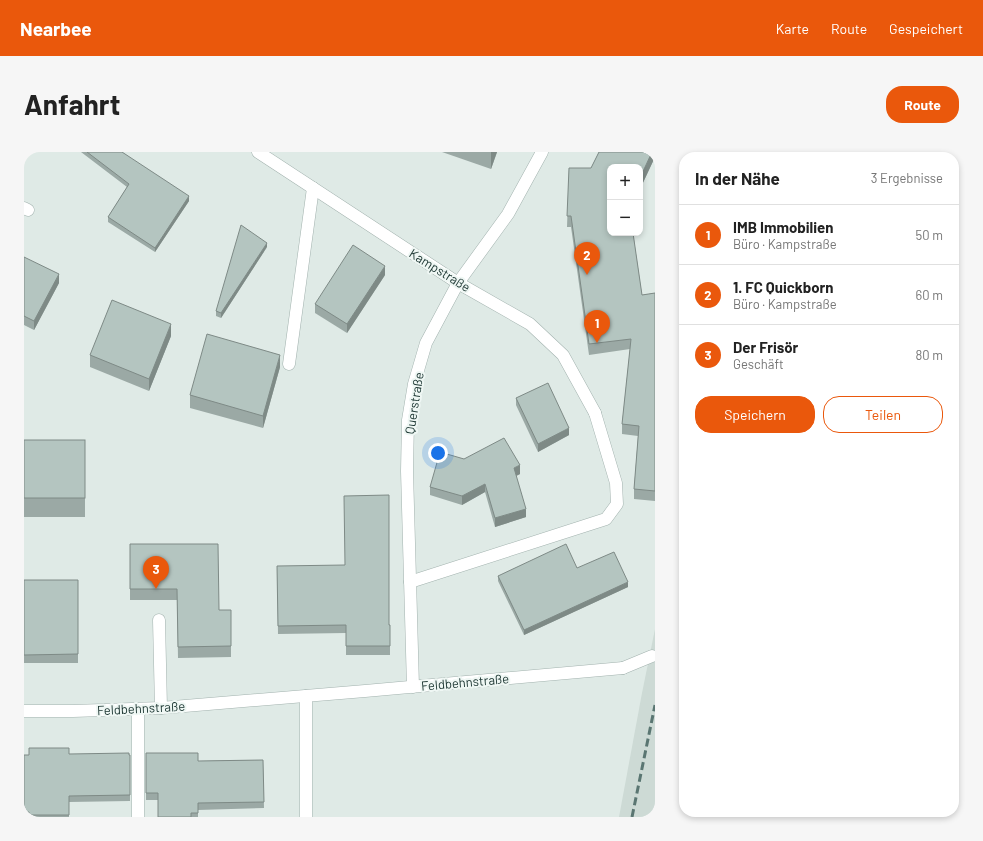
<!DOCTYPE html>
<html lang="de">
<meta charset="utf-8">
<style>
:root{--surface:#fff;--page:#f6f6f6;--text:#222;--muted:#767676;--line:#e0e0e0;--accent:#ea580c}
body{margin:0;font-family:Barlow,sans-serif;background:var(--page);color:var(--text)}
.controls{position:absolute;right:12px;top:12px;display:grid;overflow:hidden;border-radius:8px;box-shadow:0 2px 6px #0003}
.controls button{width:36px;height:36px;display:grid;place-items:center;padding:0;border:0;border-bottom:1px solid var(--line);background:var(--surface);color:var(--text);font:20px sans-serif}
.you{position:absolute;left:414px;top:301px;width:14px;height:14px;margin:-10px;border:3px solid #fff;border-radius:50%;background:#1a73e8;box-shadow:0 0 0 6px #1a73e833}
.badge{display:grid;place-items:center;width:26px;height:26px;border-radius:50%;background:var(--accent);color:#fff;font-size:13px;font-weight:700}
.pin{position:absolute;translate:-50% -33px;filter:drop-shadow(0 1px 2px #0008)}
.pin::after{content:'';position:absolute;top:21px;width:14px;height:12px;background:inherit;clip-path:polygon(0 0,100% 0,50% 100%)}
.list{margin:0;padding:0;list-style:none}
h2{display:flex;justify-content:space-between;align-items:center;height:52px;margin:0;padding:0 16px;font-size:17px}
h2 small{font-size:13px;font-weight:400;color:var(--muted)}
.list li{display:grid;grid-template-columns:26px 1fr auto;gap:12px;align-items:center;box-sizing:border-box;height:60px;padding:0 16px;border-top:1px solid var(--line)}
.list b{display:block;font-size:15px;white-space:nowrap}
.list p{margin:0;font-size:13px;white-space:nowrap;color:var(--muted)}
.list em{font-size:13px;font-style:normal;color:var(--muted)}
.actions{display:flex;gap:8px;padding:12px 16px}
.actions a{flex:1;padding:9px 0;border:1px solid var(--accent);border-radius:16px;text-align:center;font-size:14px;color:var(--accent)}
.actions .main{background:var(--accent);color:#fff}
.map{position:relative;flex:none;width:631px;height:665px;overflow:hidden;border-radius:16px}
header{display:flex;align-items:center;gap:24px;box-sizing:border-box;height:56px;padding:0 20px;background:var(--accent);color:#fff}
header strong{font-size:19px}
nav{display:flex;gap:22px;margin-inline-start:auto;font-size:14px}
.intro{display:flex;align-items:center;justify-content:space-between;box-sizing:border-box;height:96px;padding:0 24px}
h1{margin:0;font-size:28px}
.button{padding:10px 18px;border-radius:16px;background:var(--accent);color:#fff;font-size:14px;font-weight:700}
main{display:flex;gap:24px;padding:0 24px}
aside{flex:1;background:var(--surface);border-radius:16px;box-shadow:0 2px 6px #0003}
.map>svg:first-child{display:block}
</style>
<header>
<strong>Nearbee</strong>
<nav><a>Karte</a><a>Route</a><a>Gespeichert</a></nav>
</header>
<div class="intro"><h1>Anfahrt</h1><a class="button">Route</a></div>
<main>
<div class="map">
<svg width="631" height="665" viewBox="0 0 631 665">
<rect width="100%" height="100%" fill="#dfeae6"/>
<!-- built -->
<path fill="#cddad5" d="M 631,477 L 631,665 L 595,665 L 618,541 Z"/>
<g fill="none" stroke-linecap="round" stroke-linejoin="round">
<defs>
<g id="lane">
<path d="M 0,56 L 4,58"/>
<path d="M 265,212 L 289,36"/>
<path d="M 386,430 L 582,367 L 593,352 L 592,331 L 571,261"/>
<path d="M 135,468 L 137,556"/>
<path d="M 599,516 L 628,504"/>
<path d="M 114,557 L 114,665"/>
</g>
<g id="street">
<path d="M 234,0 L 434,131 L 506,172 L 539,203 L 571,261"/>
<path d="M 389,535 L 383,319 L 384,268 L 390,232 L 402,191 L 434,131 L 484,62 L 518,0"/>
<path d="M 0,559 L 49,559 L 137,556 L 341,539 L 599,516"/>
<path d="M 282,665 L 282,544"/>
</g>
</defs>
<!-- lane casing -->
<use href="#lane" stroke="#a2b2ae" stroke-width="13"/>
<!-- street casing -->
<use href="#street" stroke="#a2b2ae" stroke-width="13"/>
<!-- lane -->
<use href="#lane" stroke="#fff" stroke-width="12"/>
<!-- street -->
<use href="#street" stroke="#fff" stroke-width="12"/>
<!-- rail -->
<path stroke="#5a7672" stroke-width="3" stroke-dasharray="8 4" stroke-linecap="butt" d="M 608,665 L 631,553"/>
</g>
<!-- wall -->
<g fill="#9ba9a5">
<path d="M 57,0 L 98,0 L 165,49 L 131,100 L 84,70 L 84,65 L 103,35 Z"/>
<path d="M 418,0 L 473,0 L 467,17 Z"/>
<path d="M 575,0 L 631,0 L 631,5 L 616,37 L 616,15 L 586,15 L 586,81 L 609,81 L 618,143 L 631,141 L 631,349 L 610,347 L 610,337 L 614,284 L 598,282 L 598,272 L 606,197 L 565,203 L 547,75 L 543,75 L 545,16 L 567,16 Z"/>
<path d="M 243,95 L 197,166 L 192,164 L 192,159 Z"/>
<path d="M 0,105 L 35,131 L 10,178 L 0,173 Z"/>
<path d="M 361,123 L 323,181 L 291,161 L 291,152 Z"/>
<path d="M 147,184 L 125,239 L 66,215 L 66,203 Z"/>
<path d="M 256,215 L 239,276 L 166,256 L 166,243 Z"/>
<path d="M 492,246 L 545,283 L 514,300 L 492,253 Z"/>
<rect x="0" y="288" width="61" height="77"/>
<path d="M 440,307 L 496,322 L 492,324 L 502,365 L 471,375 L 461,340 L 438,353 L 406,343 L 406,335 Z"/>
<path d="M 106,392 L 195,458 L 207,458 L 207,505 L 154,506 L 153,448 L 106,448 Z"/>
<path d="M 253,414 L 366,473 L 366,503 L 322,503 L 322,481 L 254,482 Z"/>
<path d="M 553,416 L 604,435 L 500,483 L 474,429 L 474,424 Z"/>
<rect x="0" y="428" width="54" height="83"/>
<path d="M 122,601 L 174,609 L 239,608 L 240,656 L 174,658 L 174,665 L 134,665 L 134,648 L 122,648 Z"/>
<path d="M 0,603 L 106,603 L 106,649 L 45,650 L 45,665 L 0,665 Z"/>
</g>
<!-- shaded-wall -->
<g fill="#7e8a86">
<path d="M 467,0 L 473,0 L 467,17 Z"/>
<path d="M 628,0 L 631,0 L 631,5 L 616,37 L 616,26 Z"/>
<path d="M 165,44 L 165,49 L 131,100 L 131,96 Z"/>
<path d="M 243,91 L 243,95 L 197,166 L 197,161 Z"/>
<path d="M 361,114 L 361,123 L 323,181 L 323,172 Z"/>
<path d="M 35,122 L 35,131 L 10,178 L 10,169 Z"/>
<path d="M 147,172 L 147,184 L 125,239 L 125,227 Z"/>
<path d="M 256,203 L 256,215 L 239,276 L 239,264 Z"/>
<path d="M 545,276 L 545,283 L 514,300 L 514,292 Z"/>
<path d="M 496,313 L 496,322 L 490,325 L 490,316 Z"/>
<path d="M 461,332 L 461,340 L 438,353 L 438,344 Z"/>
<path d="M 502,357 L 502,365 L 471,375 L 471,366 Z"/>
<path d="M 604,430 L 604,435 L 500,483 L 500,478 Z"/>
</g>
<!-- building -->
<g fill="#b4c5c0" stroke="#7e8a86">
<path d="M 63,0 L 98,0 L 165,44 L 131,96 L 84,65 L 105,32 Z"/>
<path d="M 575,0 L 628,0 L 616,26 L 616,15 L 586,15 L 586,81 L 609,81 L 618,143 L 631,141 L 631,339 L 610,337 L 615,274 L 598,272 L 607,187 L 565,192 L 547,64 L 543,64 L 545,16 L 567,16 Z"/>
<path d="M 217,73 L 243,91 L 197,161 L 192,159 Z"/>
<path d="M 329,93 L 361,114 L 323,172 L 291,152 Z"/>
<path d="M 0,105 L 35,122 L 10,169 L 0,164 Z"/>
<path d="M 88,148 L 147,172 L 125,227 L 66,203 Z"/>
<path d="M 183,182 L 256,203 L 239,264 L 166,243 Z"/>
<path d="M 524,231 L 545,276 L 514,292 L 492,246 Z"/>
<path d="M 480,286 L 496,313 L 490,316 L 502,357 L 471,366 L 461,332 L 438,344 L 406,335 L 416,300 L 440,307 Z"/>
<rect x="0" y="288" width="61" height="58"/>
<path d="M 365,343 L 365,473 L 366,473 L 366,494 L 322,494 L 322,473 L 254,474 L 253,414 L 321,413 L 320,344 Z"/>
<path d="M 106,392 L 194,392 L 195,458 L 207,458 L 207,494 L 154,495 L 153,437 L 106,437 Z"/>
<path d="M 542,392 L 553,416 L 590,400 L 604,430 L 500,478 L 474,424 Z"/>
<path d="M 0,428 L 54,428 L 54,502 L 0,503 Z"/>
<path d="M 5,596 L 45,596 L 45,602 L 105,601 L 105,603 L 106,603 L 106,643 L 45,644 L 45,663 L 5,663 L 5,660 L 0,660 L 0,603 L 5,603 Z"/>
<path d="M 122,601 L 174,601 L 174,609 L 239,608 L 240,650 L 174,651 L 174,661 L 167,661 L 167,665 L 134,665 L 134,641 L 122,641 Z"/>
</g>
<g text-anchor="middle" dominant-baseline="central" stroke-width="4" stroke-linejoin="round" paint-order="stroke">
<!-- street labels -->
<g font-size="13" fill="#203a36" stroke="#eff7f4">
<text transform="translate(416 118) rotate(32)">Kampstraße</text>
<text transform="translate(390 251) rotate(-81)">Querstraße</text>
<text transform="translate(441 530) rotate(-5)">Feldbehnstraße</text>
<text transform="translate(117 556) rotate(-3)">Feldbehnstraße</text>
</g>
</g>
</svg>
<div class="controls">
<button>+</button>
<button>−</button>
</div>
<div class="you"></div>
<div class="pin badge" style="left:573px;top:191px">1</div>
<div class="pin badge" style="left:563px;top:123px">2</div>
<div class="pin badge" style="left:132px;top:437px">3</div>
</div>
<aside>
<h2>In der Nähe<small>3 Ergebnisse</small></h2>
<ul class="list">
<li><span class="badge">1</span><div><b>IMB Immobilien</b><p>Büro · Kampstraße</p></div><em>50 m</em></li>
<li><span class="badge">2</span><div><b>1. FC Quickborn</b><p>Büro · Kampstraße</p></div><em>60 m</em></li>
<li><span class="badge">3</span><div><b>Der Frisör</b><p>Geschäft</p></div><em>80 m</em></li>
</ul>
<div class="actions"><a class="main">Speichern</a><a>Teilen</a></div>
</aside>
</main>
